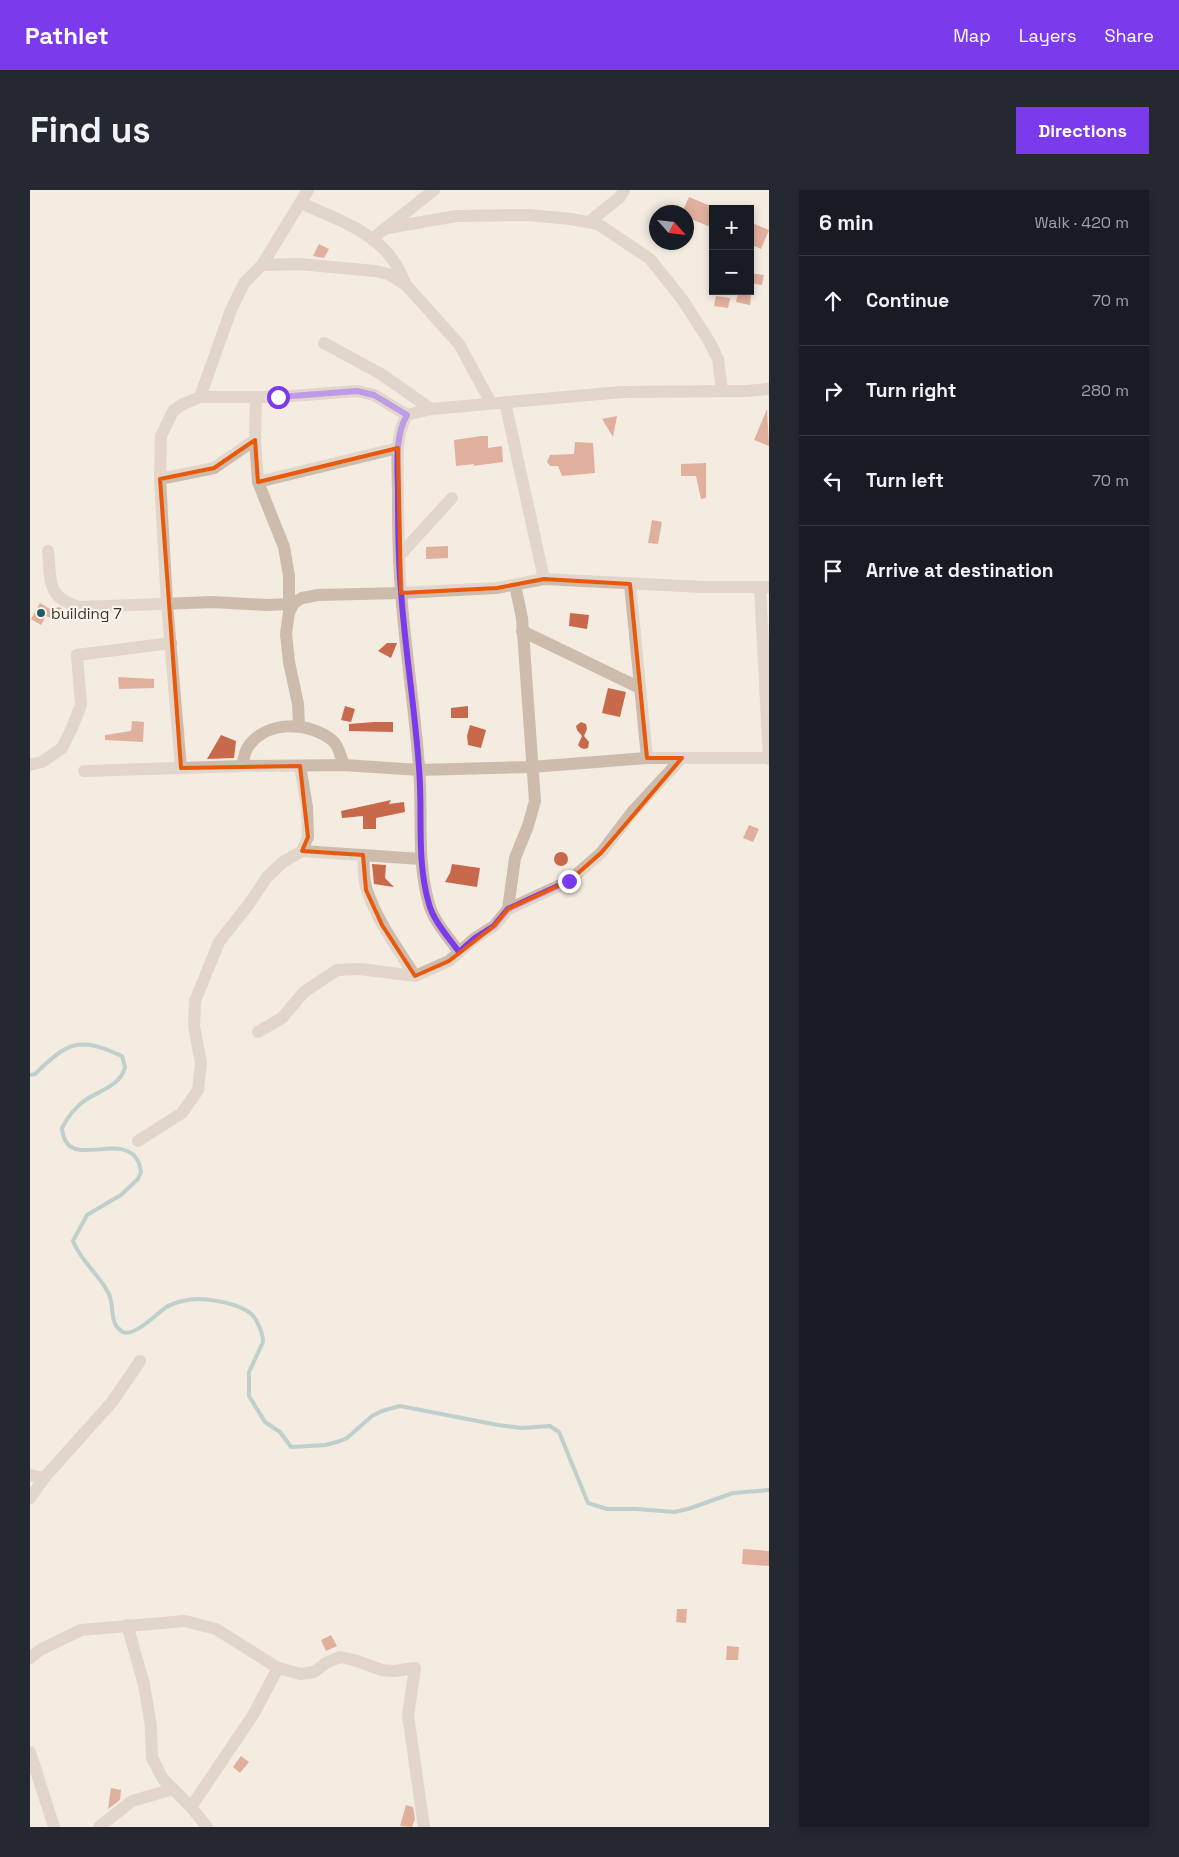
<!DOCTYPE html>
<meta charset="utf-8">
<style>
:root{--surface:#171b24;--page:#242831;--text:#f1f3f6;--muted:#9ea1a6;--line:#363941;--accent:#7c3aed}
body{margin:0;font-family:"Space Grotesk",sans-serif;background:var(--page);color:var(--text)}
.controls{position:absolute;right:15px;top:15px;display:grid;overflow:hidden;border-radius:0px;box-shadow:0 2px 8px #0003}
.controls button{width:45px;height:45px;display:grid;place-items:center;padding:0;border:0;border-bottom:1px solid var(--line);background:var(--surface);color:var(--text);font:25px sans-serif}
.compass{position:absolute;left:619px;top:15px;width:45px;height:45px;border-radius:50%;background:var(--surface);box-shadow:0 2px 8px #0003;rotate:117deg}
.stop{position:absolute;width:15px;height:15px;margin:-11px;border:4px solid #7c3aed;border-radius:50%;background:#fff}
.stop.end{background:#7c3aed;border-color:#fff;box-shadow:0 1px 5px #0008}
.list{margin:0;padding:0;list-style:none}
h2{display:flex;justify-content:space-between;align-items:center;height:65px;margin:0;padding:0 20px;font-size:21px}
h2 small{font-size:16px;font-weight:400;color:var(--muted)}
.list li{display:grid;grid-template-columns:32px 1fr auto;gap:15px;align-items:center;box-sizing:border-box;height:90px;padding:0 20px;border-top:1px solid var(--line)}
.list b{display:block;font-size:19px;white-space:nowrap}
.list em{font-size:16px;font-style:normal;color:var(--muted)}
.icon{flex:none;width:28px;height:28px;fill:none;stroke:currentColor;stroke-width:2;stroke-linecap:round;stroke-linejoin:round}
.map{position:relative;flex:none;width:739px;height:1637px;overflow:hidden;border-radius:0px}
header{display:flex;align-items:center;gap:30px;box-sizing:border-box;height:70px;padding:0 25px;background:var(--accent);color:#fff}
header strong{font-size:24px}
nav{display:flex;gap:28px;margin-inline-start:auto;font-size:18px}
.intro{display:flex;align-items:center;justify-content:space-between;box-sizing:border-box;height:120px;padding:0 30px}
h1{margin:0;font-size:35px}
.button{padding:12px 22px;border-radius:0px;background:var(--accent);color:#fff;font-size:18px;font-weight:700}
main{display:flex;gap:30px;padding:0 30px}
aside{flex:1;background:var(--surface);border-radius:0px;box-shadow:0 2px 8px #0003}
.map>svg:first-child{display:block}
</style>
<header>
<strong>Pathlet</strong>
<nav><a>Map</a><a>Layers</a><a>Share</a></nav>
</header>
<div class="intro"><h1>Find us</h1><a class="button">Directions</a></div>
<main>
<div class="map">
<svg width="739" height="1637" viewBox="0 0 739 1637">
<rect width="100%" height="100%" fill="#f4ebe1"/>
<g fill="none" stroke-linecap="round" stroke-linejoin="round">
<!-- stream -->
<path stroke="#7fb0b2" stroke-width="4" d="M 0,885 L 5,884 C 38,852 48,846 92,866 L 95,877 C 91,896 68,901 54,911 C 45,918 37,928 32,938 C 36,984 91,939 108,971 C 110,974 110,979 111,982 L 108,989 L 91,1005 L 57,1025 L 43,1051 C 51,1072 69,1084 79,1104 C 85,1117 78,1133 93,1142 C 104,1147 127,1124 135,1118 C 140,1115 147,1112 153,1111 C 170,1106 204,1112 219,1122 C 227,1128 233,1143 233,1152 L 219,1182 L 219,1206 L 235,1232 L 250,1242 L 261,1257 L 296,1255 L 310,1251 L 317,1248 L 342,1226 L 352,1221 L 370,1216 L 468,1235 L 492,1238 L 520,1236 L 529,1242 L 558,1313 L 577,1319 L 607,1319 L 644,1322 L 658,1319 L 703,1303 L 739,1300"/>
</g>
<!-- building -->
<g fill="#c8694b">
<path d="M 659,7 L 683,17 L 683,38 L 656,27 L 656,22 L 652,22 Z"/>
<path d="M 720,32 L 739,40 L 731,59 L 720,54 Z"/>
<path d="M 289,54 L 299,59 L 294,68 L 283,66 Z"/>
<path d="M 720,83 L 734,85 L 732,95 L 720,93 Z"/>
<path d="M 708,103 L 721,105 L 720,115 L 706,112 Z"/>
<path d="M 686,106 L 700,108 L 698,118 L 684,116 Z"/>
<path d="M 737,219 L 739,256 L 724,250 Z"/>
<path d="M 587,226 L 583,247 L 572,229 Z"/>
<path d="M 452,246 L 458,246 L 458,258 L 472,256 L 473,272 L 443,276 L 444,274 L 426,276 L 424,250 Z"/>
<path d="M 545,252 L 563,253 L 565,283 L 532,286 L 528,276 L 520,276 L 517,272 L 520,265 L 544,264 Z"/>
<path d="M 676,273 L 676,308 L 671,309 L 666,286 L 651,286 L 651,274 Z"/>
<path d="M 622,330 L 632,332 L 628,354 L 618,353 Z"/>
<path d="M 418,356 L 418,368 L 396,369 L 396,357 Z"/>
<path d="M 10,413 L 20,419 L 19,421 L 29,417 L 34,420 L 34,427 L 28,431 L 16,426 L 11,435 L 1,429 Z"/>
<path d="M 540,423 L 559,425 L 557,439 L 539,436 Z"/>
<path d="M 357,453 L 367,453 L 361,468 L 348,461 Z"/>
<path d="M 88,487 L 124,489 L 124,498 L 89,499 Z"/>
<path d="M 578,498 L 596,502 L 590,527 L 572,523 Z"/>
<path d="M 315,516 L 325,519 L 321,532 L 311,530 Z"/>
<path d="M 438,516 L 438,528 L 421,528 L 421,518 Z"/>
<path d="M 102,531 L 114,532 L 113,552 L 75,550 L 75,545 L 101,541 Z"/>
<path d="M 344,532 L 363,532 L 363,542 L 319,541 L 319,534 Z"/>
<path d="M 551,532 L 556,534 L 557,539 L 554,546 L 559,552 L 558,558 L 554,559 L 551,558 L 548,555 L 552,546 L 547,540 L 546,536 Z"/>
<path d="M 440,535 L 456,540 L 451,558 L 438,555 L 437,546 Z"/>
<path d="M 191,545 L 206,551 L 204,568 L 177,569 Z"/>
<path d="M 361,610 L 359,614 L 374,612 L 375,622 L 346,628 L 346,639 L 333,639 L 333,626 L 312,628 L 311,621 Z"/>
<path d="M 719,635 L 729,639 L 723,652 L 713,648 Z"/>
<circle cx="531" cy="669" r="7"/>
<path d="M 342,674 L 356,675 L 355,688 L 364,697 L 344,694 Z"/>
<path d="M 422,674 L 450,678 L 447,697 L 415,692 L 420,683 Z"/>
<path d="M 713,1359 L 739,1361 L 739,1376 L 712,1374 Z"/>
<path d="M 647,1419 L 657,1419 L 656,1433 L 646,1432 Z"/>
<path d="M 301,1445 L 307,1456 L 296,1461 L 291,1450 Z"/>
<path d="M 697,1456 L 709,1457 L 708,1470 L 696,1470 Z"/>
<path d="M 211,1566 L 219,1572 L 210,1583 L 203,1577 Z"/>
<path d="M 81,1598 L 91,1600 L 90,1610 L 78,1619 Z"/>
<path d="M 376,1615 L 383,1617 L 385,1629 L 382,1637 L 370,1636 Z"/>
</g>
<g fill="none" stroke-linecap="round" stroke-linejoin="round">
<!-- street -->
<g stroke="#cdbbac" stroke-width="12">
<path d="M 271,13 C 303,28 342,40 363,70 C 369,78 372,87 376,95"/>
<path d="M 559,32 L 590,7 L 594,0"/>
<path d="M 358,38 L 426,26 L 498,25 L 541,29 L 568,34 L 620,69 L 652,109 L 679,151 L 688,169 L 692,201"/>
<path d="M 342,49 L 404,0"/>
<path d="M 232,75 L 269,74 L 345,81 L 358,84 L 376,95 L 429,154 L 461,213"/>
<path d="M 294,153 L 351,184 L 401,219"/>
<path d="M 170,207 L 201,120 L 214,93 L 232,75 L 278,0"/>
<path d="M 226,207 L 225,250 L 228,292 L 254,357 L 259,386 L 259,422"/>
<path d="M 475,212 L 514,389"/>
<path d="M 130,289 L 184,278 L 225,250"/>
<path d="M 228,292 L 368,258"/>
<path d="M 18,361 C 21,391 16,407 49,417 L 183,412 L 236,415 L 259,414"/>
<path d="M 369,366 L 422,308"/>
<path d="M 600,394 L 617,568"/>
<path d="M 730,398 L 739,569"/>
<path d="M 492,441 L 610,498"/>
<path d="M 269,536 L 268,514 L 259,472 L 256,444 L 259,422 L 264,413 L 272,408 L 288,405 L 371,403 L 467,398 L 514,389 L 673,397 L 739,397"/>
<path d="M 0,575 L 12,572 L 32,558 L 42,538 L 51,515 L 47,465 L 141,453"/>
<path d="M 212,576 C 214,570 214,562 218,557 C 236,530 280,531 303,551 C 309,556 311,568 314,575"/>
<path d="M 151,578 L 137,413 L 130,289 L 131,246 L 143,221 L 153,214 L 170,207 L 248,207 L 327,201 L 344,205 L 377,225"/>
<path d="M 54,581 L 212,576 L 314,575 L 389,580 L 501,577 L 617,568 L 739,568"/>
<path d="M 272,661 L 391,669"/>
<path d="M 333,665 C 334,676 333,689 337,700 C 347,731 368,759 385,786"/>
<path d="M 478,719 L 485,668 L 498,636 L 505,611 L 492,428 L 485,395"/>
<path d="M 429,762 C 419,748 403,730 399,714 C 386,669 393,624 389,578 C 385,519 375,460 371,401 C 368,368 368,336 368,303 C 368,278 364,247 377,225 L 401,219 L 592,202 L 716,201 L 739,199"/>
<path d="M 228,842 L 252,828 L 274,802 L 307,780 L 330,779 L 385,786 L 419,771 L 445,748 L 464,736 L 478,719 L 539,691 L 571,663 L 603,621 L 652,568"/>
<path d="M 108,951 L 152,923 L 168,900 L 171,873 L 164,836 L 165,811 L 189,752 L 219,714 L 237,687 L 253,672 L 272,661 L 278,647 L 277,617 L 270,576"/>
<path d="M 0,1285 L 14,1288"/>
<path d="M 0,1308 L 14,1288 L 82,1212 L 110,1171"/>
<path d="M 97,1435 L 114,1494 L 121,1537 L 122,1568 L 133,1589 L 161,1617 L 177,1637"/>
<path d="M 0,1468 L 10,1460 L 51,1440 L 155,1431 L 186,1439 L 248,1478 L 271,1484 L 284,1482 L 296,1473 L 310,1467 L 324,1470 L 352,1480 L 364,1481 L 385,1478 L 378,1525 L 394,1637"/>
<path d="M 0,1562 L 24,1637"/>
<path d="M 161,1617 L 223,1525 L 248,1478"/>
<path d="M 69,1637 L 102,1611 L 143,1599"/>
</g>
</g>
<g fill="none" stroke-linecap="round" stroke-linejoin="round">
<!-- route -->
<path stroke="#7c3aed" stroke-width="6" d="M 248,207 L 327,201 L 344,205 L 377,225 C 364,247 368,278 368,303 C 368,336 368,368 371,401 C 375,460 385,519 389,578 C 393,624 386,669 399,714 C 403,730 419,748 429,762 L 445,748 L 464,736 L 478,719 L 539,691"/>
</g>
<!-- marked area -->
<path d="M0 0H739V1637H0ZM 225,250 L 228,292 L 368,258 L 371,403 L 467,398 L 514,389 L 600,394 L 617,568 L 652,568 L 571,663 L 539,691 L 478,719 L 464,736 L 419,771 L 385,786 L 352,735 L 336,700 L 333,665 L 272,661 L 278,647 L 270,576 L 151,578 L 130,289 L 184,278 Z" fill="#f4ebe1" fill-opacity=".55" fill-rule="evenodd"/>
<path fill="none" stroke="#e8590c" stroke-width="4" stroke-linejoin="round" d="M 225,250 L 228,292 L 368,258 L 371,403 L 467,398 L 514,389 L 600,394 L 617,568 L 652,568 L 571,663 L 539,691 L 478,719 L 464,736 L 419,771 L 385,786 L 352,735 L 336,700 L 333,665 L 272,661 L 278,647 L 270,576 L 151,578 L 130,289 L 184,278 Z"/>
<!-- markers -->
<circle fill="#1f5a5e" stroke="#fbf5ee" stroke-width="2" cx="11" cy="423" r="5"/>
<g text-anchor="middle" dominant-baseline="central" stroke-width="4.5" stroke-linejoin="round" paint-order="stroke">
<!-- poi labels -->
<g font-size="15" fill="#3b302b" stroke="#fbf5ee" text-anchor="start">
<text x="21" y="423">building 7</text>
</g>
</g>
</svg>
<div class="controls">
<button>+</button>
<button>−</button>
</div>
<svg class="compass" viewBox="-18 -18 36 36"><path d="M0-13l5 13h-10z" fill="#e53935"/><path d="M0 13l5-13h-10z" fill="#9ea1a6"/></svg>
<div class="stop" style="left:248px;top:207px"></div>
<div class="stop end" style="left:539px;top:691px"></div>
</div>
<aside>
<h2>6 min<small>Walk · 420 m</small></h2>
<ul class="list">
<li><svg class="icon" aria-label="ahead" viewBox="0 0 24 24"><path d="M12 20V5M6 11l6-6 6 6"/></svg><div><b>Continue</b></div><em>70 m</em></li>
<li><svg class="icon" aria-label="right" viewBox="0 0 24 24"><path d="M7 20v-9h11M14 6l5 5-5 5"/></svg><div><b>Turn right</b></div><em>280 m</em></li>
<li><svg class="icon" aria-label="left" viewBox="0 0 24 24"><path d="M17 20v-9H6M10 6l-5 5 5 5"/></svg><div><b>Turn left</b></div><em>70 m</em></li>
<li><svg class="icon" aria-label="arrive" viewBox="0 0 24 24"><path d="M6 21V4h12l-3 4 3 4H6"/></svg><div><b>Arrive at destination</b></div></li>
</ul>
</aside>
</main>
